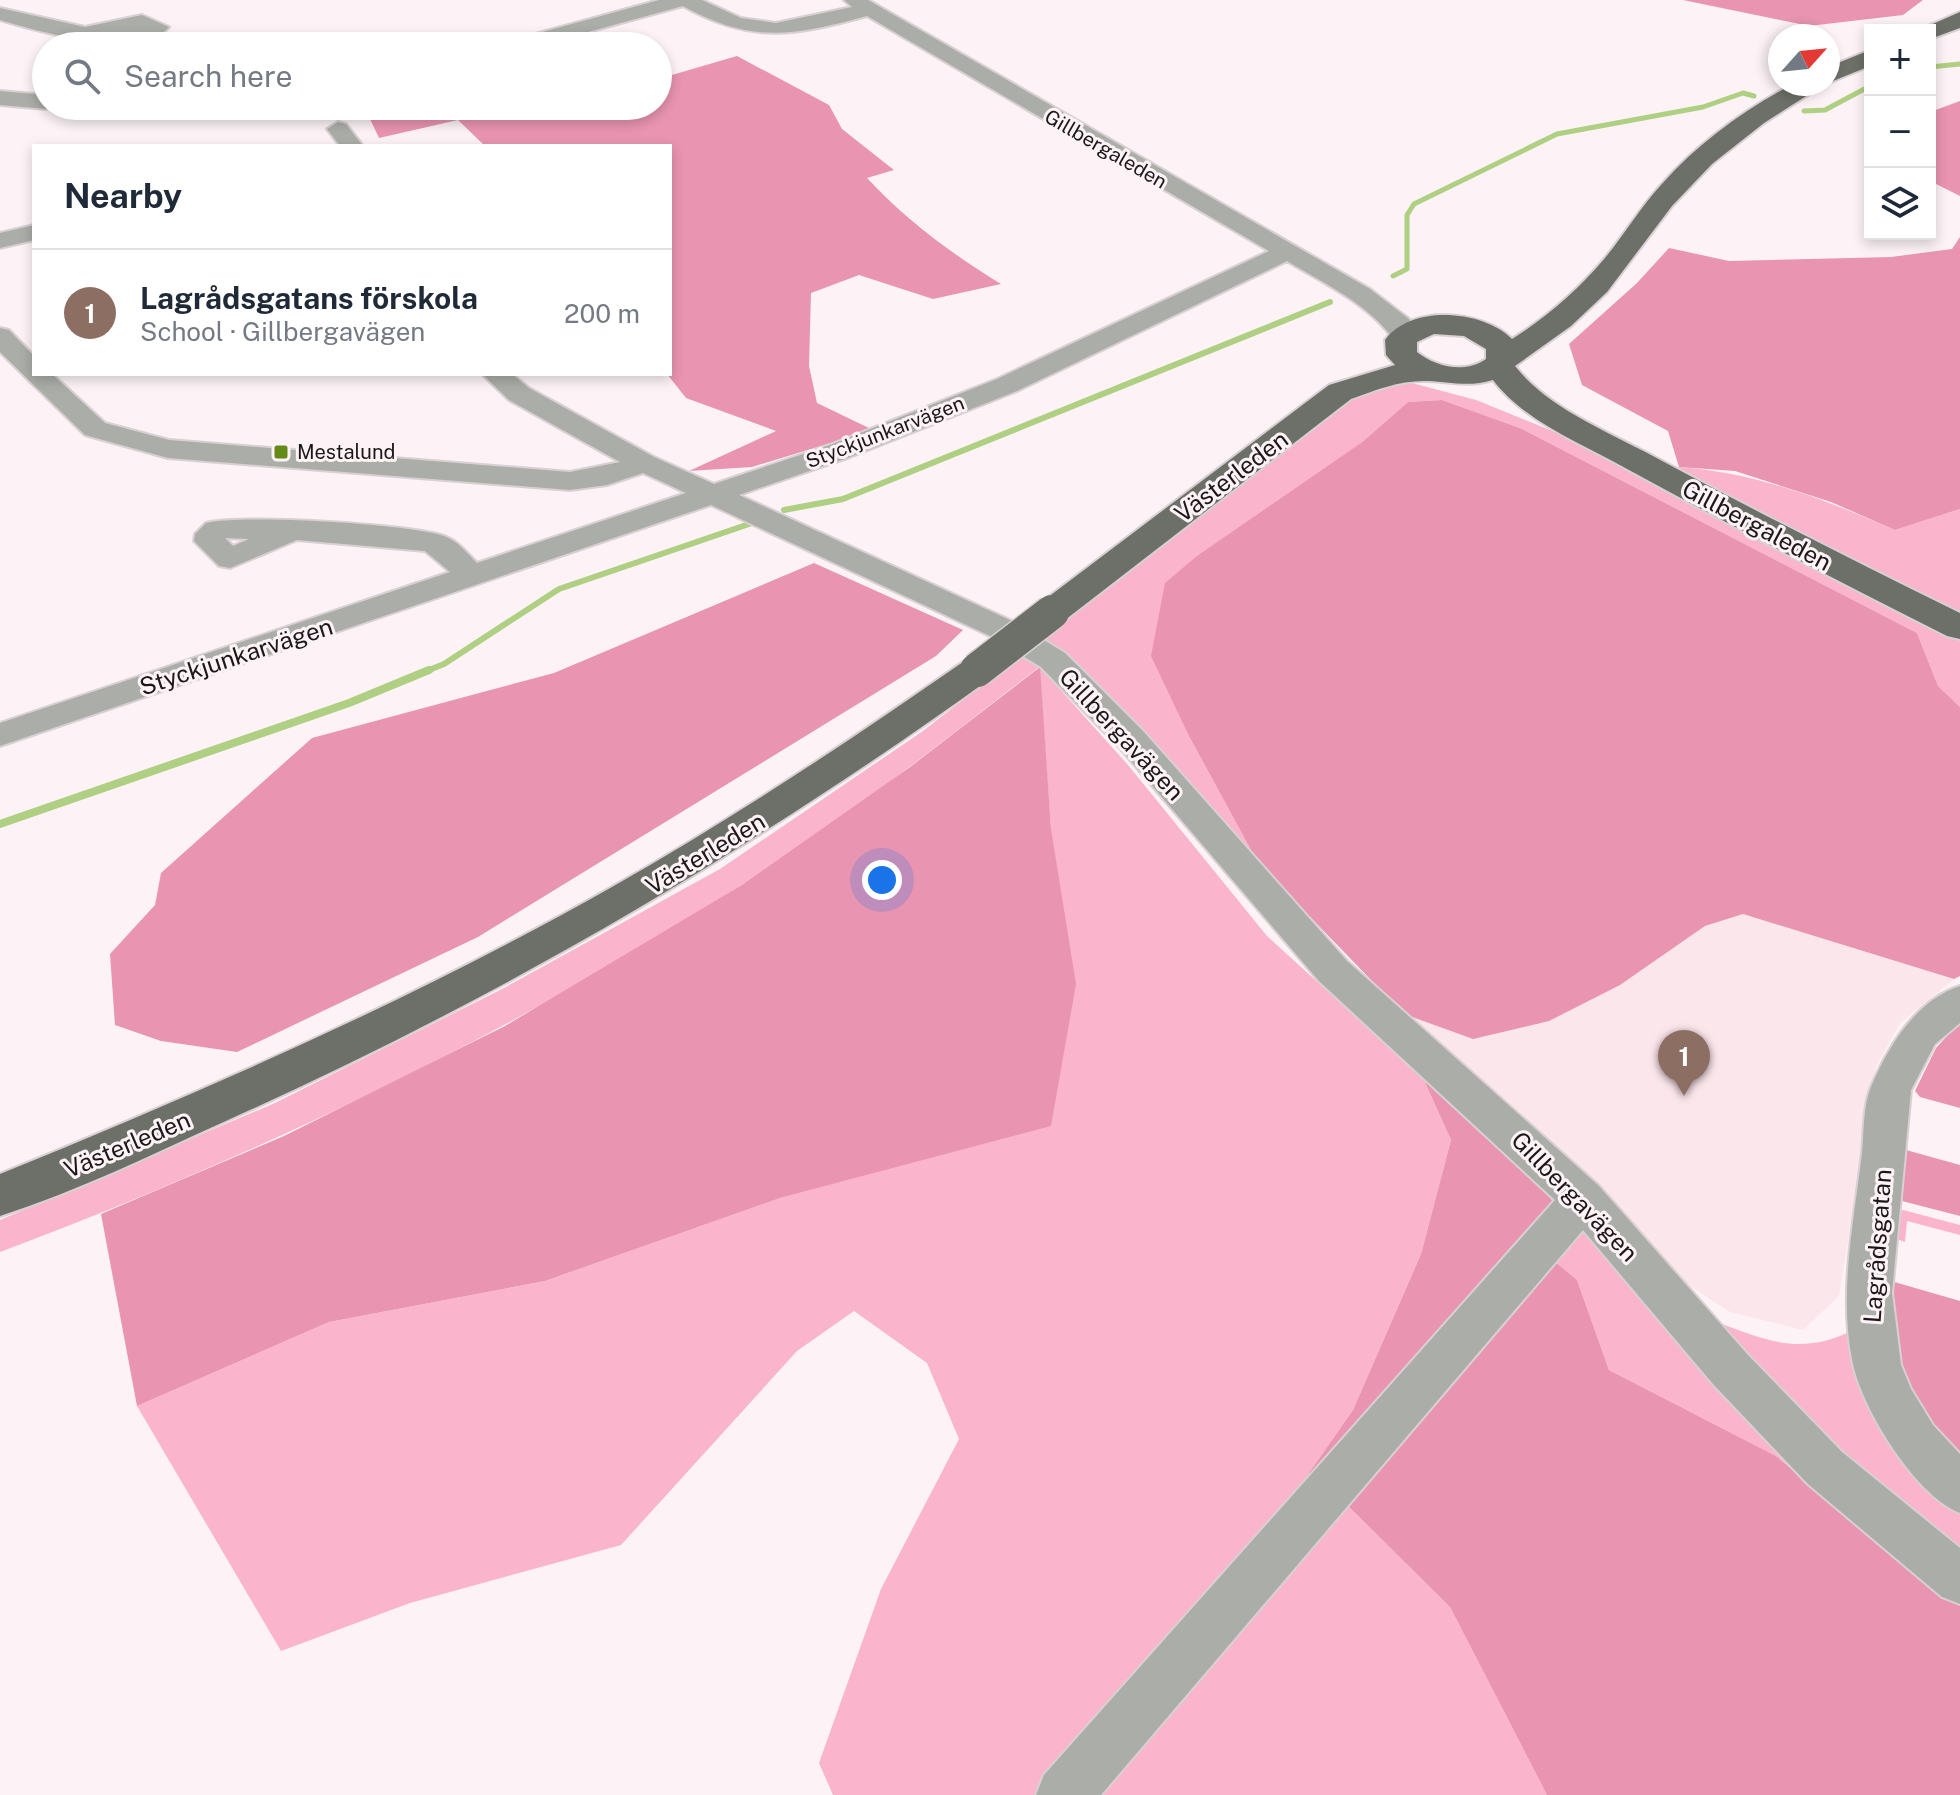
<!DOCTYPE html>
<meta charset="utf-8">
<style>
:root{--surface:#fff;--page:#f2f2f3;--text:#1f2937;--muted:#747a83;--line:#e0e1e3;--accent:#648b16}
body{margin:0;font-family:"Public Sans",sans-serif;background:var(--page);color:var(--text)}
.controls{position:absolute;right:24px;top:24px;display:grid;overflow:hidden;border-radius:0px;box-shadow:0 4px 12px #0003}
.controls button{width:72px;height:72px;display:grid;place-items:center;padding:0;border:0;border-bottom:2px solid var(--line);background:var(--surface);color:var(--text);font:40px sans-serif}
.compass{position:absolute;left:1768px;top:24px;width:72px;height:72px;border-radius:50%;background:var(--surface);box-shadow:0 4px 12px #0003;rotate:63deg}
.you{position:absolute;left:882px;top:880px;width:28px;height:28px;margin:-20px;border:6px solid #fff;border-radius:50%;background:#1a73e8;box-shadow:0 0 0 12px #1a73e833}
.badge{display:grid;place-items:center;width:52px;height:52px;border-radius:50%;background:var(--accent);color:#fff;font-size:26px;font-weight:700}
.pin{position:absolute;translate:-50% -66px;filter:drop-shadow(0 2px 4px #0008)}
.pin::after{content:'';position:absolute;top:42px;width:28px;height:24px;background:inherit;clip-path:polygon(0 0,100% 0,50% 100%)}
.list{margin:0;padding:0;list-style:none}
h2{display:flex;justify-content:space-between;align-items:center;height:104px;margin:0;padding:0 32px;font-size:34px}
h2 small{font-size:26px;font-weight:400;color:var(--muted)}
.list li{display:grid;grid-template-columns:52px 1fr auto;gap:24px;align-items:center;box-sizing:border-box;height:128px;padding:0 32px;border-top:2px solid var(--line)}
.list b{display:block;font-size:30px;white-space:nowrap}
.list p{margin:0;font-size:26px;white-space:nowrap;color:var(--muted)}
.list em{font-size:26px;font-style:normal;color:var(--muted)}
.icon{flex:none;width:44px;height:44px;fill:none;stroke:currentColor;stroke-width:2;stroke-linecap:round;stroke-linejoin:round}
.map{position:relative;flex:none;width:1960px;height:1795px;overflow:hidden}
.search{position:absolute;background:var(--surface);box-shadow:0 4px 12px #0003;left:32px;top:32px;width:640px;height:88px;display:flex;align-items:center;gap:20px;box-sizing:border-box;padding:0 28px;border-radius:44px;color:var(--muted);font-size:30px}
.panel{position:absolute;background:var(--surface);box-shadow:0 4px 12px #0003;left:32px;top:144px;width:640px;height:232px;border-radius:0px}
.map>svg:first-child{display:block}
</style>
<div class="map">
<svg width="1960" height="1795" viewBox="0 0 1960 1795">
<rect width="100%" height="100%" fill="#fdf3f6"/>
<!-- built -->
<path fill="#fbe6ec" d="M 1743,914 L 1954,979 L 1900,1023 L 1876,1067 L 1839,1296 L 1803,1330 L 1730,1312 L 1676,1277 L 1404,1014 L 1473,1039 L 1620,985 L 1705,926 Z"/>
<!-- green -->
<g fill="#fab4cb">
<path d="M 1393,378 L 1476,400 L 1580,442 L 1802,562 L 1960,641 L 1960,707 L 1938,686 L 1917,633 L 1520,428 L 1442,400 L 1408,402 L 1361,443 L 1190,738 L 1258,863 C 1190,784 1126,698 1039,640 L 1351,399 Z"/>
<path d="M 1679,467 C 1758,473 1823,499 1895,530 L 1960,509 L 1960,613 L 1679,471 Z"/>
<path d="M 1023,653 L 1040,667 L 1128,765 L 1267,936 L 1423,1078 L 1451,1140 L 1421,1254 L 1353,1410 L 1281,1513 L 1040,1795 L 833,1795 L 819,1763 L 881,1589 L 959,1439 L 927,1363 L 854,1311 L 797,1351 L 621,1545 L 410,1603 L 281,1651 L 137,1406 L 329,1322 L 545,1281 L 783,1197 L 1051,829 L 1039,667 C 942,742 845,819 742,885 C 509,1035 258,1155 0,1252 L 0,1220 L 275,1103 L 504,988 L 720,869 L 923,731 Z"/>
<path d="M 1903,1210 L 1960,1225 L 1960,1235 L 1907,1221 L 1905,1242 L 1897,1239 L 1894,1234 L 1898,1213 Z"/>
<path d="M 1572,1229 L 1592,1233 L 1859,1523 L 1776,1456 L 1609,1370 L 1577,1280 L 1547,1255 Z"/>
<path d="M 1709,1319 C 1760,1338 1797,1357 1849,1332 L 1960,1512 L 1960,1557 L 1820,1439 Z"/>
<path d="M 1343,1501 L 1450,1607 L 1547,1795 L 1099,1795 Z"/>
</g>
<!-- forest -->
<g fill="#e994b1">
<path d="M 1683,0 L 1923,0 L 1903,15 L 1809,26 Z"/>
<path d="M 737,56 L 829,105 L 842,129 L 894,170 L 867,178 C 907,221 952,254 1001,284 L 933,299 L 859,275 L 811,293 L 809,366 L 817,403 L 873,430 L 752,467 L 689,471 L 776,431 L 686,398 L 667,374 L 670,146 L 485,146 L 458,120 L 379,138 L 370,119 L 371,106 L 658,106 L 658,79 Z"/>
<path d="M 1960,101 L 1960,196 L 1930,181 L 1930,112 Z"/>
<path d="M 1960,237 L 1960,509 L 1895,530 L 1831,502 L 1735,471 L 1679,467 L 1668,431 L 1582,385 L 1569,344 L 1637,283 L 1669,248 L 1729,261 L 1891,257 L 1952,249 Z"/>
<path d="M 1442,400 L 1520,428 L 1917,633 L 1938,686 L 1960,707 L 1960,976 L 1954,979 L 1743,914 L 1705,926 L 1620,985 L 1549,1021 L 1473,1039 L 1404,1014 L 1258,863 L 1190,738 L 1151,656 L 1165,583 L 1197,556 L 1361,443 L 1408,402 Z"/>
<path d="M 814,563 L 963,630 L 936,656 L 478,937 L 237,1052 L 161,1041 L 115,1025 L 110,954 L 155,905 L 161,873 L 312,738 L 554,673 Z"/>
<path d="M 1040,667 L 1051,829 L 1076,984 L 1051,1126 L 783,1197 L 545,1281 L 329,1322 L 137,1406 L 101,1214 L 284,1136 L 505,1026 L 742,885 L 910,767 Z"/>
<path d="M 1960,1022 L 1960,1108 L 1920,1097 L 1915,1091 L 1936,1048 Z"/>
<path d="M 1423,1078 L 1539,1176 L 1556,1208 L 1281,1513 L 1353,1410 L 1421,1254 L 1451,1140 Z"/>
<path d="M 1906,1150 L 1960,1165 L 1960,1216 L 1902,1201 Z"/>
<path d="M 1547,1255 L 1577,1280 L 1609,1370 L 1776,1456 L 1960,1606 L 1960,1795 L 1547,1795 L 1450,1607 L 1343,1501 Z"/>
<path d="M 1891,1281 L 1960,1301 L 1960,1461 C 1905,1396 1890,1367 1891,1281 Z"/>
</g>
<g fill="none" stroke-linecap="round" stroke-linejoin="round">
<!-- stream-far2 -->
<g stroke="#afcf82" stroke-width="5">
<path d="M 1930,67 L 1960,64"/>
<path d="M 1804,111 L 1825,110 L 1870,86"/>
<path d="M 1393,276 L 1407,269 L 1407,215 L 1414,204 L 1557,134 L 1703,107 L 1743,93 L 1754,96"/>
</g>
<!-- stream-far1 -->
<g stroke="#afcf82" stroke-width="6">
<path d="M 784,510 L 843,499 L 1330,302"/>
<path d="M 424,672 L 444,664 L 559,589 L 752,523"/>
</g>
<!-- stream -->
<path stroke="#afcf82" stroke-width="8" d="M 0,824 L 349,703 L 429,670"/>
<defs>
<g id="minor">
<path d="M 659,0 L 702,0 L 741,18 L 776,23 L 852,7 L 844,0 L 868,0 L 1370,289 L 1409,319 L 1417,335 L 1413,341 L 1395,341 C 1369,304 1325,284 1287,261 L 1017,391 L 850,457 L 739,495 L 1014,622 L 1065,653 L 1143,731 L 1347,961 L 1599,1186 L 1747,1354 L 1842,1452 L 1960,1548 L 1960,1604 L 1942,1597 L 1808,1484 L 1713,1384 L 1583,1230 L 1101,1795 L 1036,1795 L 1044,1775 L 1555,1200 L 1319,981 L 1119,747 L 1041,667 L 990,636 L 711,505 L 0,746 L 0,723 L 450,572 L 425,551 L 297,540 L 230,568 L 219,566 L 194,541 L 195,534 L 206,523 C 241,514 411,524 444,536 C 458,541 467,553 477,563 L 686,493 L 643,473 L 607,485 L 570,490 L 168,458 L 85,435 L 0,352 L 0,328 L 9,330 L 34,356 L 34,374 L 52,374 L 105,423 L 169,440 L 570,472 L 620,462 L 509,400 L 482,374 L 512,374 L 529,388 L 654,457 L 714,484 L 830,445 L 997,379 L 1269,251 L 867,16 C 794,36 751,44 683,6 L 537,46 L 503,46 L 506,42 ZM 225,538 L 249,539 L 233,546 Z"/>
<path d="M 0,8 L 85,27 L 142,15 L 169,27 C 142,61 36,31 0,20 Z"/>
<path d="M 307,35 L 331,46 L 269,46 L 272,42 Z"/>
<path d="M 0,91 L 46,95 L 46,106 L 54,106 L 46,109 L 0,105 Z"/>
<path d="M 338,122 L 346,124 L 363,146 L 340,146 L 327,129 Z"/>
<path d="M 34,225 L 34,240 L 0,248 L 0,233 Z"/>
<path d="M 1960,986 L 1960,1023 L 1935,1044 L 1911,1090 L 1892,1293 L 1901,1365 L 1911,1389 L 1933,1425 L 1960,1454 L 1960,1513 C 1916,1496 1863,1410 1853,1364 C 1838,1295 1854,1222 1862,1153 C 1864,1133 1863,1106 1871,1087 C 1888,1047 1916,1000 1960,986 Z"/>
</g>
<g id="major">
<path d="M 1960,12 L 1960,28 L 1930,39 L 1930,30 L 1919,30 Z"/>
<path d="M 1870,50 L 1870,66 L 1828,83 L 1828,67 Z"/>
<path d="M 1793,84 L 1825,84 L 1764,123 L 1712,164 L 1672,206 L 1607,292 L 1571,326 L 1515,366 C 1548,408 1605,430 1651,455 C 1753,510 1856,562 1960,613 L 1960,639 L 1947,636 C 1840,582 1733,527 1629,470 C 1583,444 1525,422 1493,380 C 1467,388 1449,381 1424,381 C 1398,381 1376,390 1351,399 L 1065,620 L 1052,623 L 1039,620 L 1033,612 L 1039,604 L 1329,385 L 1395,365 L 1386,355 L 1385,340 C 1411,304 1483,310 1512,339 C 1547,317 1578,290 1605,258 C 1624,235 1640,208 1661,185 C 1698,143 1744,110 1793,84 ZM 1434,334 L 1464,336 L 1486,349 L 1486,359 C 1465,374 1436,367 1417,352 L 1417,342 Z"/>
<path d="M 977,658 L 991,662 L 996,670 L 991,678 C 751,851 498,999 228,1120 C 153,1154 78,1191 0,1216 L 0,1174 C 209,1089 416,998 612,887 C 734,818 849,741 963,662 Z"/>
</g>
</defs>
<!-- minor casing -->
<use href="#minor" stroke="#d9d0d3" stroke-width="4"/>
<!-- major casing -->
<use href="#major" stroke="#d9d0d3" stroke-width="4"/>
<!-- minor -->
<use href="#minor" fill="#abada8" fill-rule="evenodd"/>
<!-- major -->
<use href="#major" fill="#6c7068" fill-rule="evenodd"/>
<defs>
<path id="major-bridge" d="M 977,670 L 1052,612"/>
</defs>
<!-- major-bridge casing -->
<use href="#major-bridge" stroke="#d9d0d3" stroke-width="37" stroke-linecap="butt"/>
<!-- major-bridge -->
<use href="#major-bridge" stroke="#6c7068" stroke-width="34"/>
</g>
<!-- markers -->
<rect fill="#648b16" stroke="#fdf3f6" stroke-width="3" x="273" y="444" width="16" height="16" rx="4"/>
<g text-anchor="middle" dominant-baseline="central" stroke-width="6" stroke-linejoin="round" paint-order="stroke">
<!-- far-street labels -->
<g font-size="20" fill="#1c1819" stroke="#fdf3f6">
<text transform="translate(1106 149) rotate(30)">Gillbergaleden</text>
<text transform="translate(885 432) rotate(-21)">Styckjunkarvägen</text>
</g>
<!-- far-poi labels -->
<g font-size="20" fill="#1c1819" stroke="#fdf3f6" text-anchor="start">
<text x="297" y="452">Mestalund</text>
</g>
<!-- street labels -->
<g font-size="24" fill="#1c1819" stroke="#fdf3f6">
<text transform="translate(1231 476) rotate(-37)">Västerleden</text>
<text transform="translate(1757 525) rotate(28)">Gillbergaleden</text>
<text transform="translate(236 656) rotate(-18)">Styckjunkarvägen</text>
<text transform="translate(1122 734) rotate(47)">Gillbergavägen</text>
<text transform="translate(705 853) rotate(-31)">Västerleden</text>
<text transform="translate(127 1144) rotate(-23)">Västerleden</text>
<text transform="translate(1575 1196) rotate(46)">Gillbergavägen</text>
<text transform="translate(1877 1246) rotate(-86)">Lagrådsgatan</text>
</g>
</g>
</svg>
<div class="controls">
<button>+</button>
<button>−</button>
<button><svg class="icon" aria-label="layers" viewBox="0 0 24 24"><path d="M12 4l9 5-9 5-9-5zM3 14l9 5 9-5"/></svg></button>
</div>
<svg class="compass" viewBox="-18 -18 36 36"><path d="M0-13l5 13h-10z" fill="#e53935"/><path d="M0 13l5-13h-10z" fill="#747a83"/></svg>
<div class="you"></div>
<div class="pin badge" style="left:1684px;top:1096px;background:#8d6e63">1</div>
<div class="search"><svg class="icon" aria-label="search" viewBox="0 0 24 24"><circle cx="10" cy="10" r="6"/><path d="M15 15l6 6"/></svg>Search here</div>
<section class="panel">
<h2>Nearby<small></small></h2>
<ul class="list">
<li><span class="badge" style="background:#8d6e63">1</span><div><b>Lagrådsgatans förskola</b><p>School · Gillbergavägen</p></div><em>200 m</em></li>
</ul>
</section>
</div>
